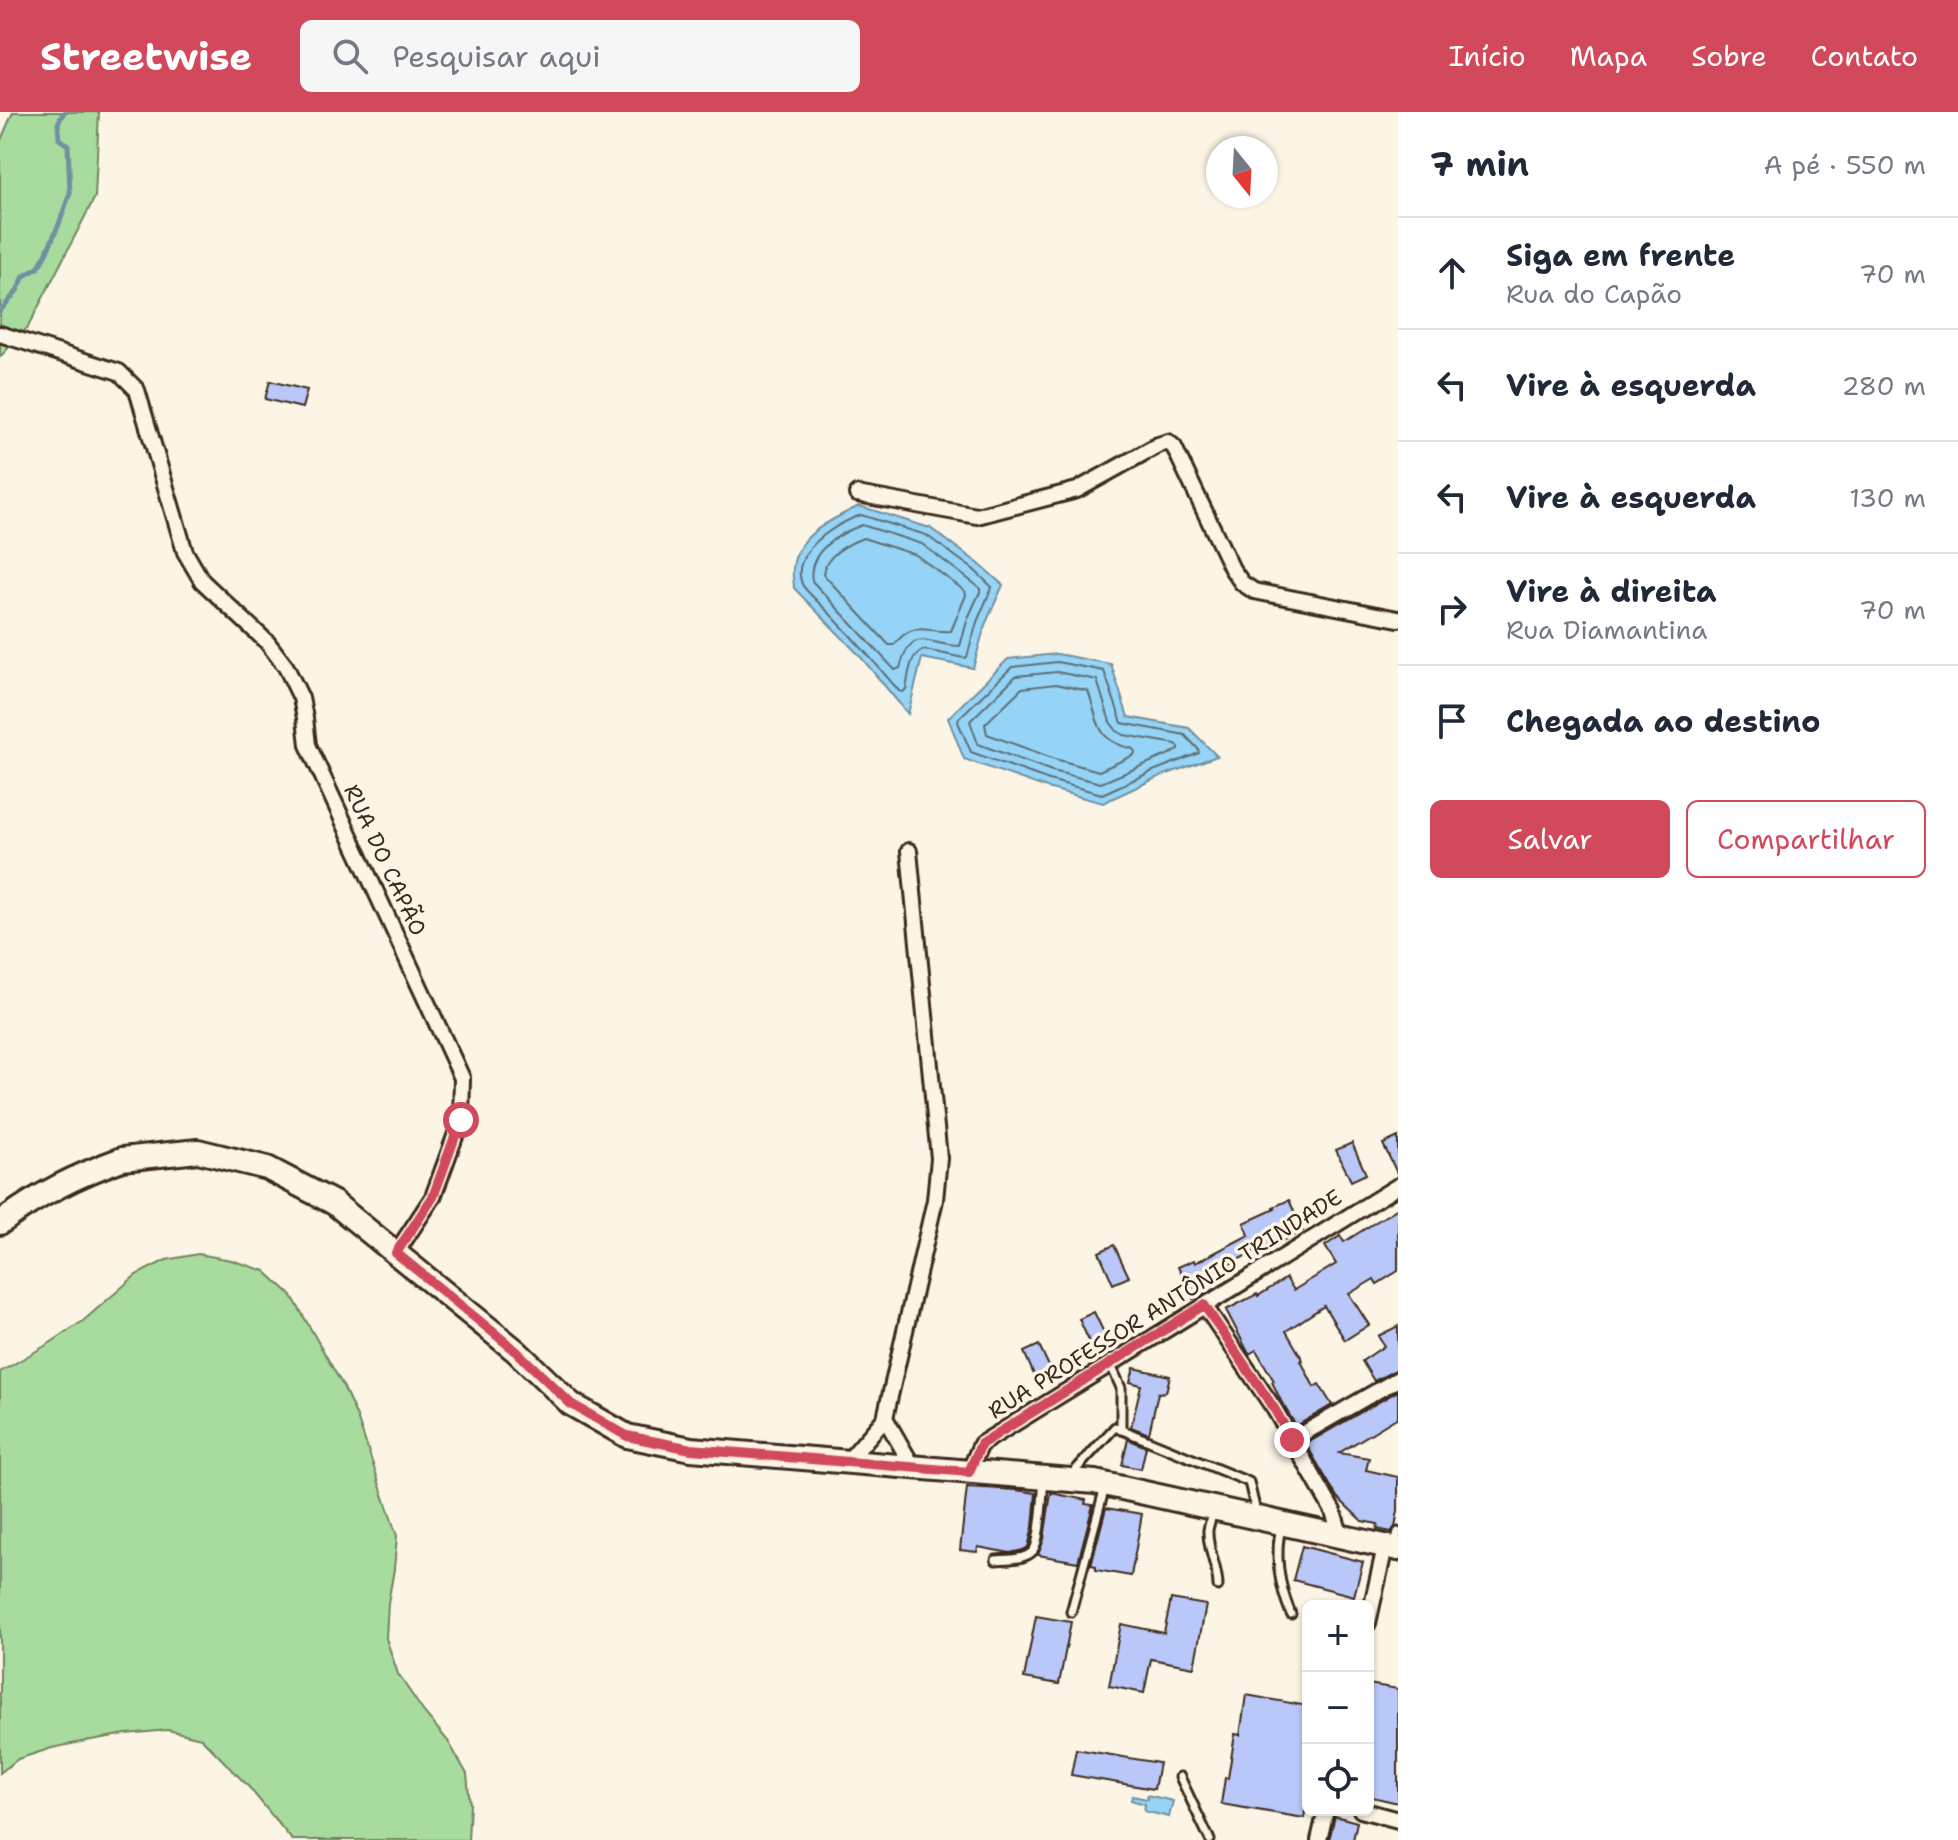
<!DOCTYPE html>
<html lang="pt">
<meta charset="utf-8">
<style>
:root{--surface:#fff;--page:#f6f6f7;--text:#1f2937;--muted:#747a83;--line:#e0e1e3;--accent:#d1495b}
body{margin:0;font-family:"Shantell Sans",sans-serif;background:var(--page);color:var(--text)}
.controls{position:absolute;right:24px;bottom:24px;display:grid;overflow:hidden;border-radius:12px;box-shadow:0 2px 6px #0004}
.controls button{width:72px;height:72px;display:grid;place-items:center;padding:0;border:0;border-bottom:2px solid var(--line);background:var(--surface);color:var(--text);font:40px sans-serif}
.compass{position:absolute;left:1206px;top:24px;width:72px;height:72px;border-radius:50%;background:var(--surface);box-shadow:0 2px 6px #0004;rotate:162deg}
.stop{position:absolute;width:24px;height:24px;margin:-18px;border:6px solid #d1495b;border-radius:50%;background:#fff}
.stop.end{background:#d1495b;border-color:#fff;box-shadow:0 2px 8px #0008}
.list{margin:0;padding:0;list-style:none}
h2{display:flex;justify-content:space-between;align-items:center;height:104px;margin:0;padding:0 32px;font-size:34px}
h2 small{font-size:26px;font-weight:400;color:var(--muted)}
.list li{display:grid;grid-template-columns:52px 1fr auto;gap:24px;align-items:center;box-sizing:border-box;height:112px;padding:0 32px;border-top:2px solid var(--line)}
.list b{display:block;font-size:30px;white-space:nowrap}
.list p{margin:0;font-size:26px;white-space:nowrap;color:var(--muted)}
.list em{font-size:26px;font-style:normal;color:var(--muted)}
.actions{display:flex;gap:16px;padding:24px 32px}
.actions a{flex:1;padding:18px 0;border:2px solid var(--accent);border-radius:12px;text-align:center;font-size:28px;color:var(--accent)}
.actions .main{background:var(--accent);color:#fff}
.icon{flex:none;width:44px;height:44px;fill:none;stroke:currentColor;stroke-width:2;stroke-linecap:round;stroke-linejoin:round}
.map{position:relative;flex:none;width:1398px;height:1728px;overflow:hidden}
header{display:flex;align-items:center;gap:48px;box-sizing:border-box;height:112px;padding:0 40px;background:var(--accent);color:#fff}
header strong{font-size:38px}
nav{display:flex;gap:44px;margin-inline-start:auto;font-size:28px}
.search{width:560px;height:72px;background:var(--page);display:flex;align-items:center;gap:20px;box-sizing:border-box;padding:0 28px;border-radius:12px;color:var(--muted);font-size:30px}
main{display:flex}
aside{flex:1;background:var(--surface)}
.map>svg:first-child{display:block}
</style>
<header>
<strong>Streetwise</strong>
<div class="search"><svg class="icon" aria-label="search" viewBox="0 0 24 24"><circle cx="10" cy="10" r="6"/><path d="M15 15l6 6"/></svg>Pesquisar aqui</div>
<nav><a>Início</a><a>Mapa</a><a>Sobre</a><a>Contato</a></nav>
</header>
<main>
<div class="map">
<svg width="1398" height="1728" viewBox="0 0 1398 1728">
<rect width="100%" height="100%" fill="#fcf5e5"/>
<filter id="ink" filterUnits="userSpaceOnUse"><feTurbulence type="fractalNoise" baseFrequency=".0125" numOctaves="2"/><feDisplacementMap in="SourceGraphic" scale="16" xChannelSelector="R" yChannelSelector="G"/><feConvolveMatrix kernelMatrix="1 2 1 2 8 2 1 2 1" color-interpolation-filters="sRGB"/></filter>
<g filter="url(#ink)">
<!-- green -->
<g fill="#a7dc9e" stroke="#71835e" stroke-width="2">
<path d="M 13,0 L 99,0 L 95,85 L 28,215 L 0,245 L 0,30 Z"/>
<path d="M 198,1142 L 231,1148 L 265,1159 L 292,1184 L 343,1274 L 357,1305 L 397,1424 L 394,1457 L 388,1491 L 386,1526 L 398,1562 L 423,1599 L 448,1629 L 467,1662 L 470,1692 L 468,1728 L 292,1728 L 248,1674 L 201,1626 L 168,1618 L 126,1622 L 91,1628 L 52,1636 L 18,1647 L 0,1661 L 0,1260 L 50,1231 L 83,1209 L 136,1163 L 166,1148 Z"/>
</g>
<!-- water -->
<g fill="#95d4f6" stroke="#7190a0" stroke-width="2">
<path d="M 859,394 L 930,416 L 978,451 L 1003,473 L 985,513 L 973,556 L 922,546 L 908,602 L 860,544 L 794,476 C 794,470 792,463 793,457 C 795,423 833,407 859,394 Z"/>
<path d="M 1057,542 L 1111,552 L 1128,605 L 1189,616 L 1217,644 L 1156,666 L 1103,691 L 1047,676 L 964,647 L 948,606 L 1008,547 Z"/>
<path d="M 1147,1683 L 1173,1689 L 1169,1705 L 1144,1699 L 1145,1692 L 1131,1688 L 1132,1684 L 1147,1687 Z"/>
</g>
<g fill="none" stroke-linecap="round" stroke-linejoin="round">
<!-- shore -->
<g stroke="#5f6e74" stroke-width="2">
<path d="M 861,403 L 926,423 L 973,457 L 992,475 L 977,510 L 967,545 L 964,546 L 925,538 C 909,541 909,563 906,577 L 903,580 L 899,579 C 877,553 855,528 832,504 C 826,497 805,479 802,472 C 789,440 837,411 861,403 Z"/>
<path d="M 862,413 L 922,432 L 980,476 L 980,480 L 968,506 L 960,534 C 928,534 912,511 900,556 L 895,558 L 812,469 C 807,440 838,422 862,413 Z"/>
<path d="M 863,426 L 916,443 L 965,479 L 966,483 L 951,519 C 926,521 914,507 894,533 L 889,533 L 823,462 C 825,444 847,432 863,426 Z"/>
<path d="M 1057,550 L 1104,559 L 1122,611 L 1185,623 L 1198,637 L 1199,641 L 1153,659 L 1102,682 L 1049,668 L 971,640 L 958,610 L 959,606 L 1012,555 Z"/>
<path d="M 1057,560 L 1097,568 L 1110,610 L 1117,619 L 1124,623 L 1176,632 L 1179,635 L 1179,638 L 1101,671 L 1052,659 L 978,632 L 970,609 L 1016,564 Z"/>
<path d="M 1056,572 L 1088,579 C 1100,611 1094,628 1133,637 L 1135,640 L 1134,643 L 1099,659 L 1055,647 L 987,622 L 985,612 L 1022,576 Z"/>
</g>
<!-- stream -->
<path stroke="#7190a0" stroke-width="5" d="M 0,199 L 17,179 L 24,164 L 38,156 L 46,142 L 59,112 L 70,81 L 68,33 L 59,27 L 58,11 L 64,0"/>
</g>
<!-- building -->
<g fill="#b9c8f9" stroke="#3b2a1e" stroke-width="2">
<path d="M 270,269 L 307,278 L 302,296 L 265,287 Z"/>
<path d="M 1398,1025 L 1398,1063 L 1383,1032 Z"/>
<path d="M 1352,1031 L 1366,1062 L 1351,1069 L 1336,1038 Z"/>
<path d="M 1289,1088 L 1303,1119 L 1273,1133 L 1274,1135 L 1259,1142 L 1257,1138 L 1202,1166 L 1208,1180 L 1193,1187 L 1178,1155 L 1194,1148 L 1195,1151 L 1249,1123 L 1244,1111 L 1275,1097 L 1273,1095 Z"/>
<path d="M 1398,1096 L 1398,1159 L 1377,1172 L 1374,1167 L 1349,1182 L 1369,1213 L 1345,1228 L 1324,1194 L 1286,1219 L 1303,1248 L 1301,1249 L 1314,1275 L 1319,1272 L 1332,1293 L 1296,1314 L 1281,1289 L 1272,1270 L 1274,1269 L 1256,1238 L 1249,1242 L 1226,1198 L 1257,1182 L 1258,1184 L 1286,1166 L 1294,1178 L 1336,1152 L 1325,1134 L 1340,1124 L 1344,1130 Z"/>
<path d="M 1114,1133 L 1129,1165 L 1113,1172 L 1099,1140 Z"/>
<path d="M 1094,1200 L 1109,1231 L 1093,1238 L 1079,1207 Z"/>
<path d="M 1398,1214 L 1398,1257 L 1374,1269 L 1362,1249 L 1384,1234 L 1378,1224 Z"/>
<path d="M 1039,1233 L 1054,1265 L 1038,1272 L 1024,1240 Z"/>
<path d="M 1134,1256 L 1170,1264 L 1166,1280 L 1158,1281 L 1149,1322 L 1131,1315 L 1141,1273 L 1130,1270 Z"/>
<path d="M 1398,1279 L 1398,1305 L 1339,1341 L 1369,1346 L 1366,1358 L 1398,1365 L 1398,1399 L 1395,1415 L 1391,1420 L 1377,1417 L 1378,1412 L 1362,1409 L 1337,1385 L 1306,1332 Z"/>
<path d="M 1128,1327 L 1146,1335 L 1141,1357 L 1122,1353 Z"/>
<path d="M 967,1375 L 1016,1378 L 1036,1381 L 1033,1415 L 1028,1435 L 1023,1438 L 1010,1441 L 978,1435 L 977,1440 L 960,1438 Z"/>
<path d="M 1051,1381 L 1086,1388 L 1085,1392 L 1093,1393 L 1078,1450 L 1038,1443 L 1044,1427 Z"/>
<path d="M 1106,1396 L 1142,1402 L 1131,1464 L 1096,1458 L 1096,1454 L 1091,1453 Z"/>
<path d="M 1302,1434 L 1363,1450 L 1354,1484 L 1293,1468 Z"/>
<path d="M 1171,1487 L 1206,1493 L 1194,1555 L 1151,1547 L 1144,1581 L 1109,1574 L 1121,1512 L 1164,1521 Z"/>
<path d="M 1036,1504 L 1071,1510 L 1059,1572 L 1024,1566 Z"/>
<path d="M 1368,1572 L 1398,1577 L 1398,1691 L 1368,1684 Z"/>
<path d="M 1246,1583 L 1308,1594 L 1308,1682 L 1304,1706 L 1221,1692 L 1225,1666 L 1228,1666 L 1235,1622 L 1240,1623 Z"/>
<path d="M 1076,1637 L 1159,1651 L 1154,1677 L 1071,1663 Z"/>
<path d="M 1335,1704 L 1357,1710 L 1353,1728 L 1329,1728 Z"/>
</g>
<g fill="none" stroke-linecap="round" stroke-linejoin="round">
<defs>
<g id="service">
<path d="M 1110,1251 L 1121,1276 L 1121,1318"/>
<path d="M 1072,1362 L 1115,1315 L 1249,1370 L 1256,1400"/>
<path d="M 1214,1398 C 1212,1404 1209,1412 1208,1418 C 1207,1438 1218,1455 1218,1474"/>
<path d="M 1281,1415 C 1274,1445 1279,1473 1291,1502"/>
<path d="M 1394,1434 L 1398,1420"/>
<path d="M 996,1448 C 1007,1447 1025,1448 1033,1439 C 1041,1429 1042,1384 1044,1369"/>
<path d="M 1071,1500 L 1105,1375"/>
<path d="M 1180,1665 L 1210,1728"/>
</g>
<g id="minor">
<path d="M 0,222 L 119,260 L 137,278 L 185,440 L 202,469 L 267,530 L 286,555 L 301,586 L 305,606 L 308,633 L 462,966 L 461,1008 L 433,1085 L 396,1141"/>
<path d="M 857,382 L 977,404 L 1077,378 L 1158,333 L 1168,330 L 1174,335 L 1232,457 L 1242,471 L 1254,479 L 1398,507"/>
<path d="M 1204,1193 L 1275,1298 L 1333,1399 L 1341,1425"/>
<path d="M 885,1306 L 913,1355"/>
<path d="M 1292,1328 L 1398,1267"/>
<path d="M 847,1350 L 885,1306 L 935,1088 L 939,1046 L 909,739"/>
<path d="M 969,1360 L 981,1332 L 1398,1074"/>
<path d="M 1368,1511 L 1385,1435"/>
<path d="M 1361,1698 L 1398,1708"/>
<path d="M 1319,1728 L 1326,1698"/>
</g>
<path id="primary" d="M 0,1111 C 40,1082 75,1064 122,1047 L 198,1039 L 267,1056 L 334,1091 L 516,1239 L 571,1292 L 627,1324 L 691,1337 L 1095,1370 L 1398,1437"/>
</defs>
<!-- service casing -->
<use href="#service" stroke="#3b2a1e" stroke-width="13"/>
<!-- minor casing -->
<use href="#minor" stroke="#3b2a1e" stroke-width="20"/>
<!-- primary casing -->
<use href="#primary" stroke="#3b2a1e" stroke-width="28"/>
<!-- service -->
<use href="#service" stroke="#fcf5e5" stroke-width="7"/>
<!-- minor -->
<use href="#minor" stroke="#fcf5e5" stroke-width="14"/>
<!-- primary -->
<use href="#primary" stroke="#fcf5e5" stroke-width="22"/>
</g>
</g>
<g fill="none" stroke-linecap="round" stroke-linejoin="round" filter="url(#ink)">
<!-- route -->
<path stroke="#d1495b" stroke-width="10" d="M 461,1008 L 433,1085 L 396,1141 L 516,1239 L 571,1292 L 627,1324 L 691,1337 L 969,1360 L 981,1332 L 1204,1193 L 1275,1298 L 1292,1328"/>
</g>
<g text-anchor="middle" dominant-baseline="central" stroke-width="7" stroke-linejoin="round" paint-order="stroke">
<!-- street labels -->
<g font-size="22" fill="#3b2a1e" stroke="#fcf5e5">
<text transform="translate(385 748) rotate(65)">RUA DO CAPÃO</text>
<text transform="translate(1165 1192) rotate(-32)">RUA PROFESSOR ANTÔNIO TRINDADE</text>
</g>
</g>
</svg>
<div class="controls">
<button>+</button>
<button>−</button>
<button><svg class="icon" aria-label="locate" viewBox="0 0 24 24"><circle cx="12" cy="12" r="6"/><path d="M12 2v4M12 18v4M2 12h4M18 12h4"/></svg></button>
</div>
<svg class="compass" viewBox="-18 -18 36 36"><path d="M0-13l5 13h-10z" fill="#e53935"/><path d="M0 13l5-13h-10z" fill="#747a83"/></svg>
<div class="stop" style="left:461px;top:1008px"></div>
<div class="stop end" style="left:1292px;top:1328px"></div>
</div>
<aside>
<h2>7 min<small>A pé · 550 m</small></h2>
<ul class="list">
<li><svg class="icon" aria-label="ahead" viewBox="0 0 24 24"><path d="M12 20V5M6 11l6-6 6 6"/></svg><div><b>Siga em frente</b><p>Rua do Capão</p></div><em>70 m</em></li>
<li><svg class="icon" aria-label="left" viewBox="0 0 24 24"><path d="M17 20v-9H6M10 6l-5 5 5 5"/></svg><div><b>Vire à esquerda</b></div><em>280 m</em></li>
<li><svg class="icon" aria-label="left" viewBox="0 0 24 24"><path d="M17 20v-9H6M10 6l-5 5 5 5"/></svg><div><b>Vire à esquerda</b></div><em>130 m</em></li>
<li><svg class="icon" aria-label="right" viewBox="0 0 24 24"><path d="M7 20v-9h11M14 6l5 5-5 5"/></svg><div><b>Vire à direita</b><p>Rua Diamantina</p></div><em>70 m</em></li>
<li><svg class="icon" aria-label="arrive" viewBox="0 0 24 24"><path d="M6 21V4h12l-3 4 3 4H6"/></svg><div><b>Chegada ao destino</b></div></li>
</ul>
<div class="actions"><a class="main">Salvar</a><a>Compartilhar</a></div>
</aside>
</main>
